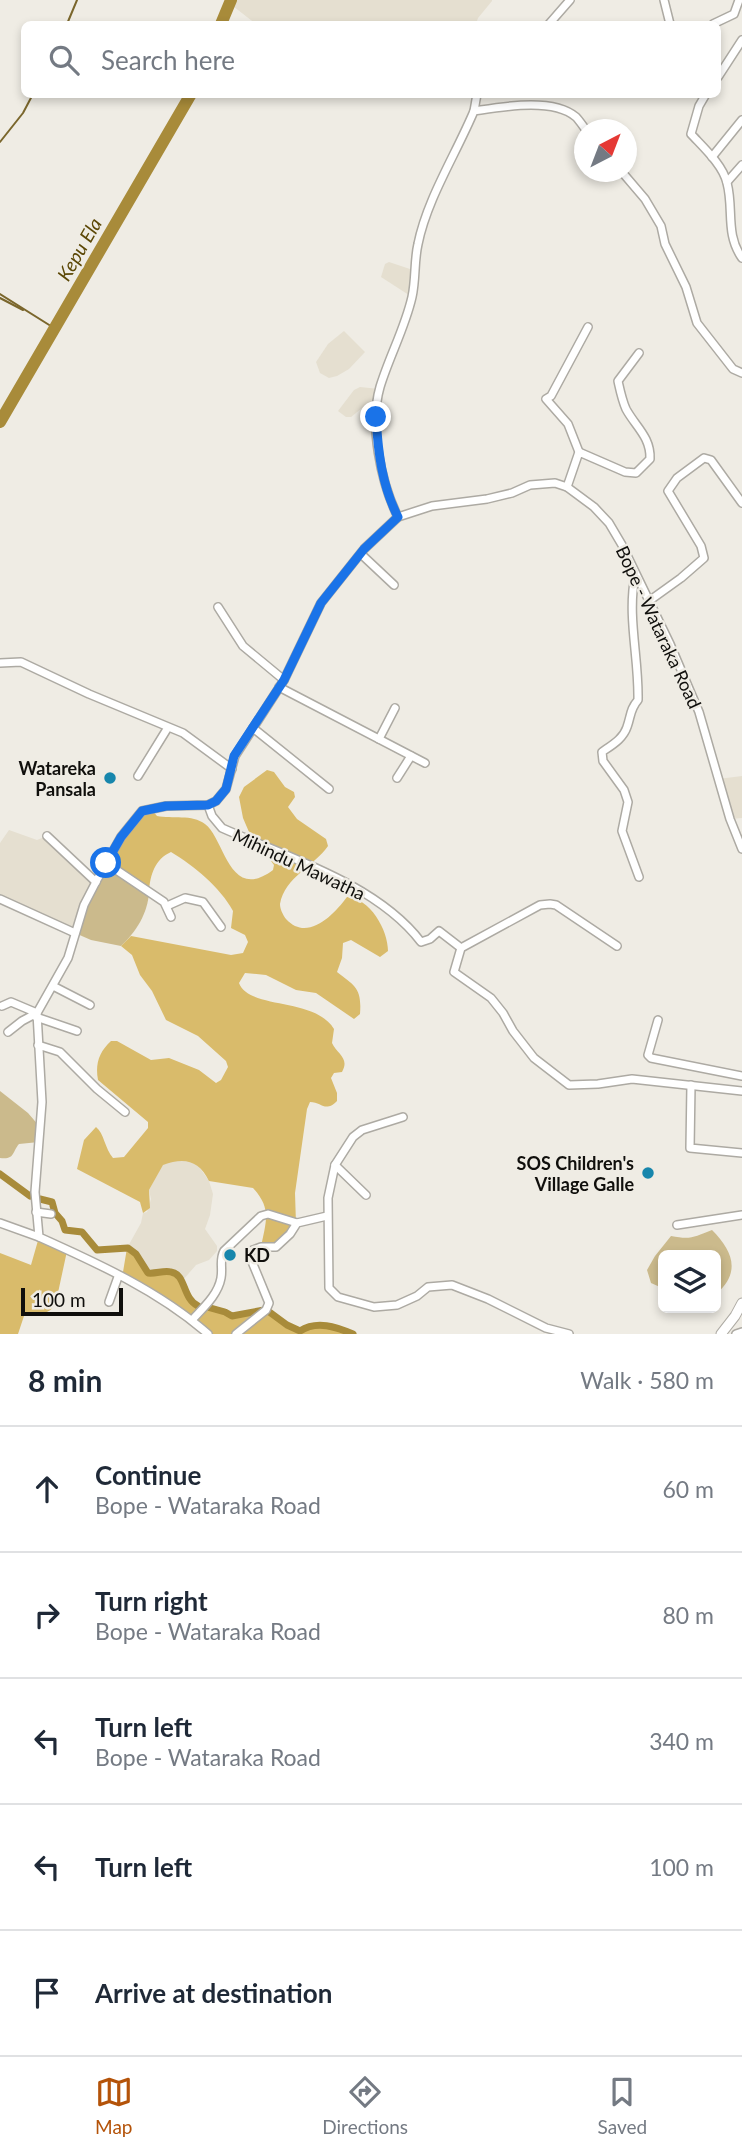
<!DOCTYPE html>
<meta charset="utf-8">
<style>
:root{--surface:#fff;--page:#f2f2f3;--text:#1f2937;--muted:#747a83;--line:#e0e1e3;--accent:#b45309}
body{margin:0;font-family:Lato,sans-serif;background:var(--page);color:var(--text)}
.controls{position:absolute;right:21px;bottom:21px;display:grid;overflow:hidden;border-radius:10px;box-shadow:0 4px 10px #0003}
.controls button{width:63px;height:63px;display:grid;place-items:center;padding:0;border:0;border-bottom:2px solid var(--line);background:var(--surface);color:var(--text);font:35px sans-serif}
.compass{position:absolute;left:574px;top:119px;width:63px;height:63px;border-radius:50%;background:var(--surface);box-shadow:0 4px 10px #0003;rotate:42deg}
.scale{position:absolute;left:21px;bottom:18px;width:102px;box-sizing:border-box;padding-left:7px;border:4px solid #100f0c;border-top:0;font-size:19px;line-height:24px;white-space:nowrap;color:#100f0c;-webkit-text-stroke:5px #efece4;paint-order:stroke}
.stop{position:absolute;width:21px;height:21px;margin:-16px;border:5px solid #1a73e8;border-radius:50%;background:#fff}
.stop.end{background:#1a73e8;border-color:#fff;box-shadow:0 2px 7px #0008}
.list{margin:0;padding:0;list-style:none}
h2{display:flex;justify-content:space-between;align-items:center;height:91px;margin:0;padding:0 28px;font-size:30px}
h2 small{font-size:23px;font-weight:400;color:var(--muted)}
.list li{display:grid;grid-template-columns:46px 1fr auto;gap:21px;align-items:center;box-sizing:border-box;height:126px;padding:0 28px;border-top:2px solid var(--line)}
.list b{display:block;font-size:26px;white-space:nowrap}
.list p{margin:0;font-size:23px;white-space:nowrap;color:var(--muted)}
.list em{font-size:23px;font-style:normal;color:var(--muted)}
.icon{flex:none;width:38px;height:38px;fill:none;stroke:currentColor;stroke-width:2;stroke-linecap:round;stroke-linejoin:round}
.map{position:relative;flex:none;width:742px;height:1334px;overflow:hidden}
.search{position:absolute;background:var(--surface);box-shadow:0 4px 10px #0003;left:21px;right:21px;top:21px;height:77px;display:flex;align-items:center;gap:18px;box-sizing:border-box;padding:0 24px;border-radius:10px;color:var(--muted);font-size:26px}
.sheet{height:721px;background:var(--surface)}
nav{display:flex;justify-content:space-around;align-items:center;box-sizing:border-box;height:98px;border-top:2px solid var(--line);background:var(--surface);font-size:19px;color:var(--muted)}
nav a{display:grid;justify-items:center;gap:4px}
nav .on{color:var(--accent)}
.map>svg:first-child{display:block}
</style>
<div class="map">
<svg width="742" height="1334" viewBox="0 0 742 1334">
<rect width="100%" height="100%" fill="#efece4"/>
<!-- built -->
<g fill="#e5dfd0">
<path d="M 231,0 L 492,0 L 492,1 L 478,18 L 477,21 L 481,24 L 256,24 L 229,3 Z"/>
<path d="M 389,262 L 416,271 L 412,297 L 381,277 L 385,264 Z"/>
<path d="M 344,331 L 365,352 L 349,369 L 337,376 L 329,378 L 320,373 L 316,362 L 328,344 Z"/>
<path d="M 360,387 L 379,389 L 376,417 L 371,416 L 362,408 L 351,417 L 346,417 L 338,411 L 354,390 Z"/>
<path d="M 742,776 L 742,818 L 730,819 L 718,779 Z"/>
<path d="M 9,830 L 37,840 L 47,836 L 96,882 L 75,933 L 0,899 L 0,843 Z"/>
<path d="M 183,1159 L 197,1164 L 209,1181 L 213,1194 L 210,1215 L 205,1229 L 217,1246 L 217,1251 L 209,1260 L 196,1265 L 182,1281 L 180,1276 L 170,1271 L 148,1273 L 136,1254 L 127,1248 L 141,1223 L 143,1213 L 147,1212 L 151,1199 L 149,1190 L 163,1164 Z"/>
</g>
<!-- green -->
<g fill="#cbba8c">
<path d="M 106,863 L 149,892 C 148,913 136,932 121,946 L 91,940 L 75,933 Z"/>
<path d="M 0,1091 L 28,1113 L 40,1127 L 39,1142 L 19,1144 C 12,1152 15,1160 0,1158 Z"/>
<path d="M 712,1230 C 732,1250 742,1272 716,1294 L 716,1255 L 663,1255 L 663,1292 L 660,1287 L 651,1283 L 647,1270 L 655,1256 L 671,1236 C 691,1240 694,1237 712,1230 Z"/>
</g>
<!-- forest -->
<g fill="#d9bb6b">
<path d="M 267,770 L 274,772 L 285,787 L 294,792 L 295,797 L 288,807 L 297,819 L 326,839 L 328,846 C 314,866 285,877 280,904 C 280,909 283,915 286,919 C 307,942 333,916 347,897 C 370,898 388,930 388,951 L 380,957 L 351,940 L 343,943 L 342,958 L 337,972 C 355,986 362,988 360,1014 L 354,1019 L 316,993 L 296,990 L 266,975 L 245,973 L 239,983 C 249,1010 315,997 334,1029 L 332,1043 C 337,1054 350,1058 342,1072 L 334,1073 L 331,1078 L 337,1093 L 337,1101 C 325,1113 322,1102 310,1102 L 307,1109 L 295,1193 L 296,1224 L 276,1247 L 261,1247 C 266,1221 272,1209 253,1188 L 209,1181 C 199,1160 184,1157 163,1165 L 149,1190 L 150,1208 L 143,1213 L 140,1202 L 77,1169 L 84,1140 L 96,1127 C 104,1133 105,1149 113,1158 L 124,1157 L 148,1128 L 148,1122 L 98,1080 C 95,1064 99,1052 111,1041 L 117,1041 L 151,1060 L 169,1058 L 199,1070 L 216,1083 L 221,1080 L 228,1067 L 226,1061 L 198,1036 L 166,1020 L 152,991 L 140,975 L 132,955 L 121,946 L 131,936 L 231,955 L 243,953 L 248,942 L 245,935 L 231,928 L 233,911 C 220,887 194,866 171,852 C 155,859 150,875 149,892 L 106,863 L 135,818 L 151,809 L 157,816 C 172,819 192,814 205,824 C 225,839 229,903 273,870 L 274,865 L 249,832 L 243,818 L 239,797 L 244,787 Z"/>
<path d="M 39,1237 L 67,1251 L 56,1302 C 49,1318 38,1311 24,1316 L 18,1334 L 0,1334 L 0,1253 L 31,1265 Z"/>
<path d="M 127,1248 L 136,1254 L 148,1273 L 169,1271 L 180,1276 C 192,1320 203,1295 232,1316 L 265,1309 L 287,1325 L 300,1331 C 317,1320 336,1327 353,1334 L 210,1334 L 122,1278 Z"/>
</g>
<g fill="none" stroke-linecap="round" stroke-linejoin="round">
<!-- stream -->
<g stroke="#7a662c" stroke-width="2">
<path d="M 67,24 L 77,0"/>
<path d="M 0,142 L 23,113 L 33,94"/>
<path d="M 0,294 L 54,328"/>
<path d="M 0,298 L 23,310"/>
<path d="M 740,835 L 742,838"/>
</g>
<!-- canal -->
<g stroke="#a88b3a" stroke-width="7">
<path d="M 0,1174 L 30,1196"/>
<path d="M 40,1199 L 52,1202 L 55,1213 L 62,1221 L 65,1230 L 82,1232 L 97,1250 L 128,1248 L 136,1254 L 148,1273 C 156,1274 164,1270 171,1272 C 186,1274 182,1298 198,1306"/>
<path d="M 207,1307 L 225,1312 L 232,1316 L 264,1310"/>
<path d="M 268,1311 L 287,1325 L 300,1331 C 317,1320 336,1327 353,1334"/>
</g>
<!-- river -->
<g stroke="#a88b3a" stroke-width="12">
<path d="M 221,24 L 231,0"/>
<path d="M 0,422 L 191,94"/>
</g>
<defs>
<g id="minor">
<path d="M 664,0 L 670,24"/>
<path d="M 549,24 L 570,0"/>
<path d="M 713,24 L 734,14 L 739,0"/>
<path d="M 718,77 L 742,40"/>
<path d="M 706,94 L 699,106 L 691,134 C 703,147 723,165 727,183 C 734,209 725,234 742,258"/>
<path d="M 474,111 L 477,94"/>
<path d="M 712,157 L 742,120"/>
<path d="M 622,172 L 645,199 L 661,226 L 665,244 L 686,287 L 697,323 L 733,369 L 742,373"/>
<path d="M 727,182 L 742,165"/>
<path d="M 579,452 L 568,424 L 546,399 L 551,396 L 588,327"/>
<path d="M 567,487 L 579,452 L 625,472 L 636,473 L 650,459 C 651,437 635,426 626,409 C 622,400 620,390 618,381 L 639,353"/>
<path d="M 398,517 C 381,483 369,425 380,387 C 389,357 405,328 412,297 C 416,279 414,261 418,244 C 427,199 456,154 474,111 C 501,107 553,97 576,117 C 579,120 583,126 586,130"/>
<path d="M 361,554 L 394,585"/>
<path d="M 635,576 C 627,617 639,658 638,700 C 630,709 631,716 627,727 C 623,739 612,745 602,752 L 603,761 L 624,790 L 628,802 L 622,831 L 639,877"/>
<path d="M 649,601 L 681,578 L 704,558 L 701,546 L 668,491 L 677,478 L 704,458 L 711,460 L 742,503"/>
<path d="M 218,607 L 243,646 L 284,680"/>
<path d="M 0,663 L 21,662 L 89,694 L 183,733 L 232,769"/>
<path d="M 279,687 L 425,763"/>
<path d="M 253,728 L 329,789"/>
<path d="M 379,739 L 395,708"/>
<path d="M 138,776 L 167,729"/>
<path d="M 397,778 L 411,756"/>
<path d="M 208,805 L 212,816 L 222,828 C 287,857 377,884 421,942 L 430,939 L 439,931 L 461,948"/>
<path d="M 47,836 L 96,882"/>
<path d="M 106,863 L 164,902 L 171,917"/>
<path d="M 0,899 L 75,933"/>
<path d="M 167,906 L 185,898 L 203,902 L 221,927"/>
<path d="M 617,946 L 556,905 L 550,904 L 540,905 L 461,948 L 454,972 L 491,998 L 503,1013 L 513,1031 L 534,1058 L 569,1085 L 598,1084 L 632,1079 L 742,1091"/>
<path d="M 53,986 L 90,1005"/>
<path d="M 2,1006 L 11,1002 L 37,1013 L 22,1021 L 8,1032"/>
<path d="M 36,1017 L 77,1031"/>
<path d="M 658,1020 L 648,1055 L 651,1058 L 742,1076"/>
<path d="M 38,1045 L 60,1052 L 97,1089 L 125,1112"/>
<path d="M 691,1085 L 690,1148 L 742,1153"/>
<path d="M 403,1117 L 362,1130 L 353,1137 L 335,1165 L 328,1198 L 329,1288 L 338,1297 L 374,1307 L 397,1305 L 417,1296 L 428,1287 L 452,1285 L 488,1299 L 546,1328 L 569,1334"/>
<path d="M 335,1165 L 366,1195"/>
<path d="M 36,1212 L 51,1214"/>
<path d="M 0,1223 L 39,1237"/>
<path d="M 677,1225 L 742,1215"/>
<path d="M 109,1302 L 118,1277"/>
<path d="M 192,1320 C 203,1308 218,1295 221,1278 C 223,1268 219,1260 224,1251 L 261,1216 L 268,1214 L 297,1223"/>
<path d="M 208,1334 C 159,1291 97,1263 39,1237 L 35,1192 L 42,1102 L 37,1013 L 68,958 L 84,905 L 98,878 L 121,837 L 142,811 L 166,806 L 208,805 L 216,801 L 226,789 L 235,756 L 284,680 L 321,603 L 364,549 L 398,517 L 432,506 L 487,499 L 512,493 L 530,485 L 555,483 L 567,487 L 594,507 L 609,523 L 622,545 L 670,644 L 699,712 L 730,819 L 742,849"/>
<path d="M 236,1334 L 266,1310 L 269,1303 L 248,1252 L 261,1247 L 276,1247 L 290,1234 L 297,1223 L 327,1216"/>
<path d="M 736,1334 L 742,1332"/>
</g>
<path id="major" d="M 721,1334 L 735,1316 L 742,1303"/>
</defs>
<!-- minor casing -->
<use href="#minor" stroke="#adaaa3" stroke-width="10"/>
<!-- major casing -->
<use href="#major" stroke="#adaaa3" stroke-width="11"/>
<!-- minor -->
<use href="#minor" stroke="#fff" stroke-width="7"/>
<!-- major -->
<use href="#major" stroke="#fff" stroke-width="9"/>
</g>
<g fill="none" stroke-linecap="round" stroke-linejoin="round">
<!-- route -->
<path stroke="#1a73e8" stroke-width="9" d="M 106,863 L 121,837 L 142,811 L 166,806 L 208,805 L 216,801 L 226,789 L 234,756 L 284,680 L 321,603 L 364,549 L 398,517 C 382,486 378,452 376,417"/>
</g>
<!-- markers -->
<g fill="#1786ac" stroke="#efece4" stroke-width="2.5">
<circle cx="110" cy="778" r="7"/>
<circle cx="648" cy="1173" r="7"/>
<circle cx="230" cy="1255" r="7"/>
</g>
<g text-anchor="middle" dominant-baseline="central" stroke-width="5" stroke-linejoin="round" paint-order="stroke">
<!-- street labels -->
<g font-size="18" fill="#100f0c" stroke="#efece4">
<text transform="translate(659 627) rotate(65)">Bope - Wataraka Road</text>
<text transform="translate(299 864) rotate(25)">Mihindu Mawatha</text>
</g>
<!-- poi labels -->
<g font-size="18" font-weight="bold" fill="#100f0c" stroke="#efece4" text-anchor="end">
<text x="96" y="768">Watareka<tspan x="96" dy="21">Pansala</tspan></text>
<text x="634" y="1163">SOS Children's<tspan x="634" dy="21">Village Galle</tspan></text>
<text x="244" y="1255" text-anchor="start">KD</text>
</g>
<!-- water labels -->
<g font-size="19" font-style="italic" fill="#5c4806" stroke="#efece4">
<text transform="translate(79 249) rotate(-60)">Kepu Ela</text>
</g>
</g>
</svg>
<div class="controls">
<button><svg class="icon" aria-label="layers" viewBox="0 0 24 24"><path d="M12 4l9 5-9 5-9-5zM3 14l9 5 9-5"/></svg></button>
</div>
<svg class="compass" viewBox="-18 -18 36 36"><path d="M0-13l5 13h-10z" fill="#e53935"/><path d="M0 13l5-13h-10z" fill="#747a83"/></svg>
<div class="scale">100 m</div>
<div class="stop" style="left:106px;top:863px"></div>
<div class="stop end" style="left:376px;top:417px"></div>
<div class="search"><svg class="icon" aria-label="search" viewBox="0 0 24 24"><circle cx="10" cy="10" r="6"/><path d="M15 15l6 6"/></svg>Search here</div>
</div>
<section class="sheet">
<h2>8 min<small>Walk · 580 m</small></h2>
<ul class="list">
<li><svg class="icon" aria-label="ahead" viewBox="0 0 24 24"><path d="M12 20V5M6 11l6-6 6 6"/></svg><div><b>Continue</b><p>Bope - Wataraka Road</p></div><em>60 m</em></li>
<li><svg class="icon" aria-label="right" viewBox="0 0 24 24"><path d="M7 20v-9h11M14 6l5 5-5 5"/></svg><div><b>Turn right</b><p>Bope - Wataraka Road</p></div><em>80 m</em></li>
<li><svg class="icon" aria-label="left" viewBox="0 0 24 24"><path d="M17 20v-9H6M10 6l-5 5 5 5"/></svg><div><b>Turn left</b><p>Bope - Wataraka Road</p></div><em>340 m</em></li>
<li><svg class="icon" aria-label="left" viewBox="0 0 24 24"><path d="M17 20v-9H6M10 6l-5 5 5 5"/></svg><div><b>Turn left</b></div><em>100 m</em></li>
<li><svg class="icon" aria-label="arrive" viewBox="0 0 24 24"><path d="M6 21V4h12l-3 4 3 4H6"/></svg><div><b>Arrive at destination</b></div></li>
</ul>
</section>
<nav>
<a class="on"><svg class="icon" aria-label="map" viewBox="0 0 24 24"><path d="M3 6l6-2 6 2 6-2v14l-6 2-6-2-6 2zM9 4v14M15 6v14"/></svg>Map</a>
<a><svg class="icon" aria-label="directions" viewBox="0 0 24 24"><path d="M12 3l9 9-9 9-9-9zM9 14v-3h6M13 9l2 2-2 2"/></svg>Directions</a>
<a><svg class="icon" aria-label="saved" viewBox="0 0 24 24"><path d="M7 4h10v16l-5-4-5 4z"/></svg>Saved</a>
</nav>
